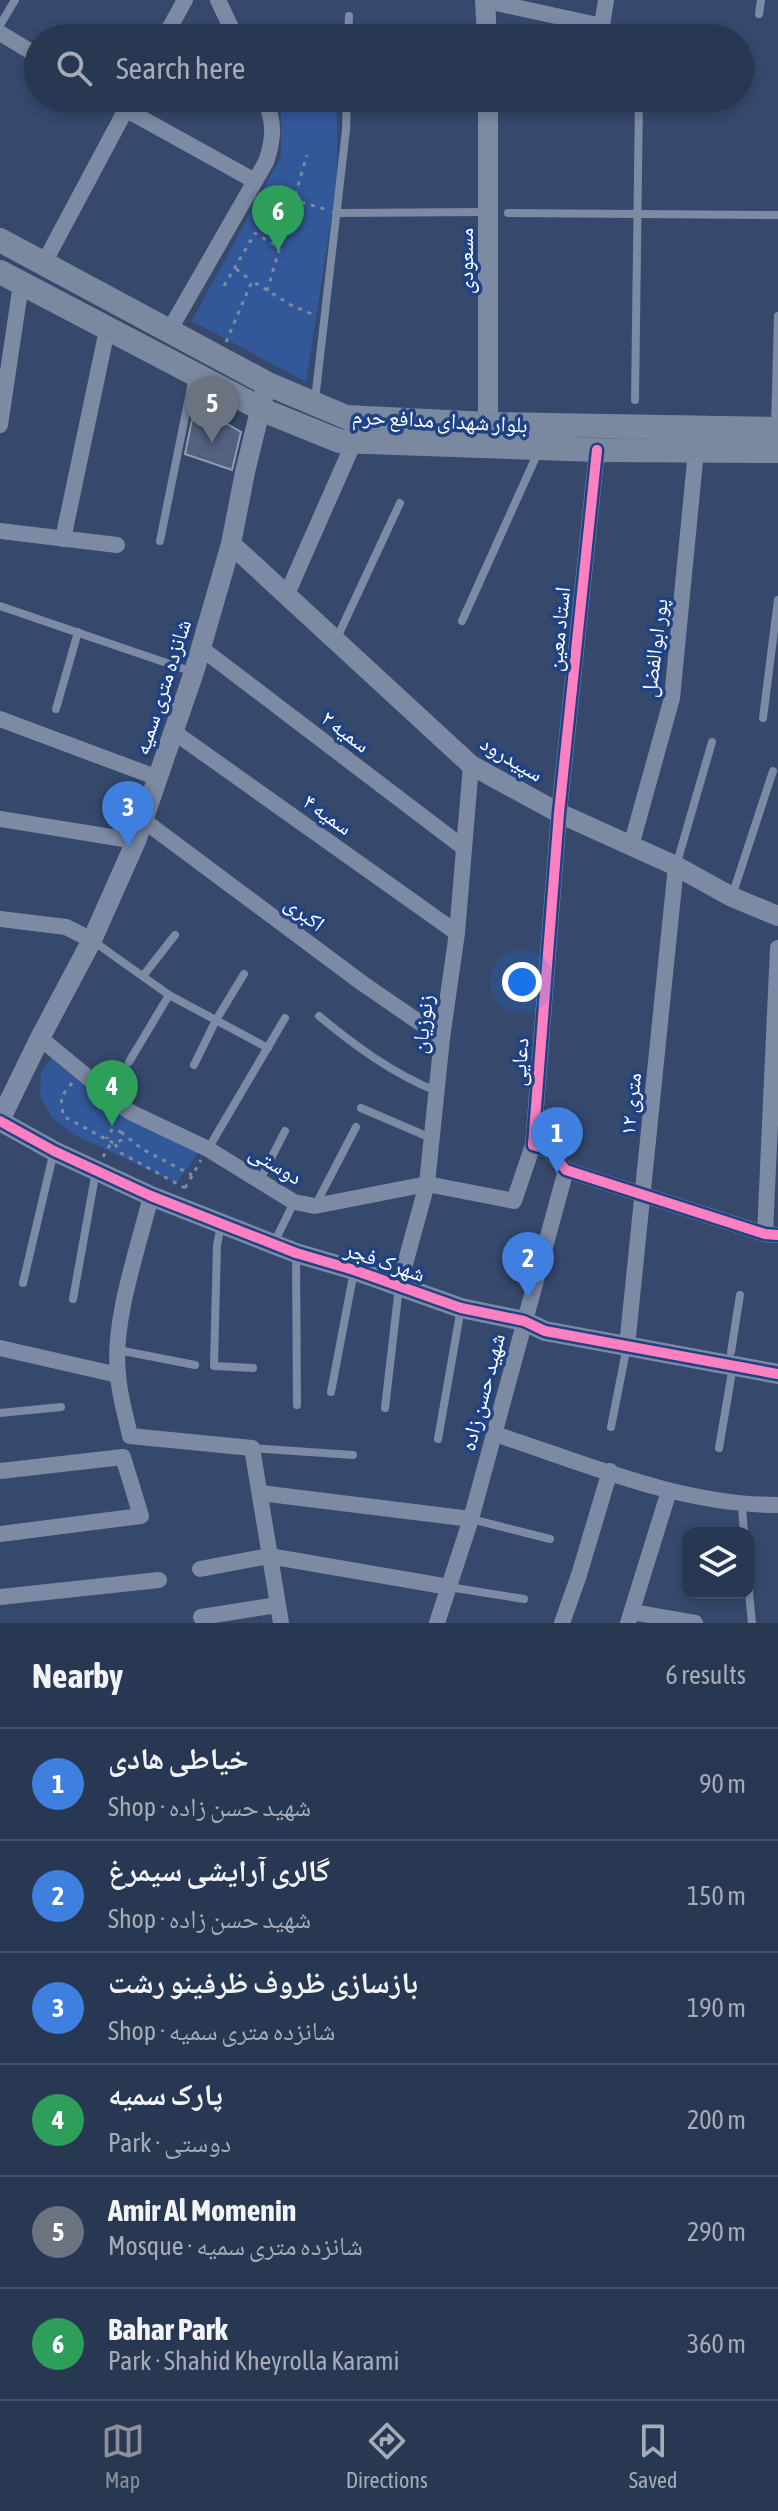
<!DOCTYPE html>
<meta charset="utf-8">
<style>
:root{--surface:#283752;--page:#303f59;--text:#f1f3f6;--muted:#a5acb8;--line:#445169;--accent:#8c9099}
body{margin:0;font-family:"Asap Condensed","Noto Naskh Arabic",sans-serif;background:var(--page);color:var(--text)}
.controls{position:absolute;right:24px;bottom:24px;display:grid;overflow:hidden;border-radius:16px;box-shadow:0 4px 12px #0003}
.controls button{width:72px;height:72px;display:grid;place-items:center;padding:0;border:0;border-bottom:2px solid var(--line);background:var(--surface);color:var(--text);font:40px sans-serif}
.you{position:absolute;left:522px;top:982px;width:28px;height:28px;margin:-20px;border:6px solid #fff;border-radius:50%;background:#1a73e8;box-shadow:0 0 0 12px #1a73e833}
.badge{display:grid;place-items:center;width:52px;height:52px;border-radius:50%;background:var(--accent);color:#fff;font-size:26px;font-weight:700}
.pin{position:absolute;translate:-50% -66px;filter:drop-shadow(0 2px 4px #0008)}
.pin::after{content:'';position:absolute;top:42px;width:28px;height:24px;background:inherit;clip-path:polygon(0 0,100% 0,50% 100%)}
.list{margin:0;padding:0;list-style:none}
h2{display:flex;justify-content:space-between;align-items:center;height:104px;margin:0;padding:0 32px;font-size:34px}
h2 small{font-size:26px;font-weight:400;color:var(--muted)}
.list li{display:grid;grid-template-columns:52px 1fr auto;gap:24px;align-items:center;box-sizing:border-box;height:112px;padding:0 32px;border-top:2px solid var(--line)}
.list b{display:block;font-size:30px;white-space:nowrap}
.list p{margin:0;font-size:26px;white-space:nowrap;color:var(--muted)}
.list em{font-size:26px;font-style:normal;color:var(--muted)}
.icon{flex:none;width:44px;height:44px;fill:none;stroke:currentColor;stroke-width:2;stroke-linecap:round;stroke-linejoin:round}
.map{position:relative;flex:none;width:778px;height:1623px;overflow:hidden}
.search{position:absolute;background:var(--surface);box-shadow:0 4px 12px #0003;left:24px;right:24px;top:24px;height:88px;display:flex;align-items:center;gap:20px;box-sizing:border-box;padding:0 28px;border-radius:44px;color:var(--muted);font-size:30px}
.sheet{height:776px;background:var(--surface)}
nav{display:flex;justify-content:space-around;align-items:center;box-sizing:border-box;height:112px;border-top:2px solid var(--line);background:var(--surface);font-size:22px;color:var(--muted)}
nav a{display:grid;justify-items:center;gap:4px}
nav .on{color:var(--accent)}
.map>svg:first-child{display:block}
</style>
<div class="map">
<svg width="778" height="1623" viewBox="0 0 778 1623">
<rect width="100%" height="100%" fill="#36496d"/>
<!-- green -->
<g fill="#33589a">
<path d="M 281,105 L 337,105 L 337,181 L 306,382 L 192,321 L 281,156 Z"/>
<path d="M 54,1054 L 200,1149 L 177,1183 L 75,1135 L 51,1117 L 40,1096 L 41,1073 Z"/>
</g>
<!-- building -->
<path fill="#52617e" stroke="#909cb1" stroke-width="2" d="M 195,405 L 241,432 L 232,470 L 185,454 Z"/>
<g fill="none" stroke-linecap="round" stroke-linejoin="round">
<!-- path -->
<g stroke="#7c8aa3" stroke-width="3" stroke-dasharray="4 6" stroke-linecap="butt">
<path d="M 262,195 L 293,200 L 325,209"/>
<path d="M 236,269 L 252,281"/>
<path d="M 224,286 L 255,233 L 280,248"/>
<path d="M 267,291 L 307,155"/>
<path d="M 226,342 L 252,281 L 291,305 L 314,315"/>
<path d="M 72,1083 L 61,1097 L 63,1116 L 115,1144 L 121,1140 L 121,1132 L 113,1129 L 107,1135 L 107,1139"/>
<path d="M 121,1132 L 142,1149 L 192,1175"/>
<path d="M 115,1144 L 121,1153 L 185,1188"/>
<path d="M 103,1157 L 111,1143"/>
<path d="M 185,1188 L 201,1160"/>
</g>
<!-- service -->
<g stroke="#7c8aa3" stroke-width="8">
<path d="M 759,14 L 761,0"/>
<path d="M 0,25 L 15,0"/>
<path d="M 348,38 L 349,16"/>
<path d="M 300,98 L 347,100"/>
<path d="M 336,213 L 487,212"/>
<path d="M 508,213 L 778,215"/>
<path d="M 315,400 L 346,130 L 347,98"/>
<path d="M 635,400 L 639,98"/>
<path d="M 775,428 L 778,316"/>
<path d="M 160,541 L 193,377"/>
<path d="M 0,606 L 193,672"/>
<path d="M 462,621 L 539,450"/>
<path d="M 336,640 L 400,503"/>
<path d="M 56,709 L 78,632"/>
<path d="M 763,718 L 778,600"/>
<path d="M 676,866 L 712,742"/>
<path d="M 732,896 L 773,771"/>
<path d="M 93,941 L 169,995 L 268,1048"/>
<path d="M 143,976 L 175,935"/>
<path d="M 319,1016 C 355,1046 392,1073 436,1091"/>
<path d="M 129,1062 L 169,995"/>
<path d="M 194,1065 L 216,1020 L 244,974"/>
<path d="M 361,1108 L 431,1138"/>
<path d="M 208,1149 L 285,1018"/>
<path d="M 260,1180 L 285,1131"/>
<path d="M 315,1206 L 356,1127"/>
<path d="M 221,1225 L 217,1245 L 214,1366 L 253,1368"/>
<path d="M 274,1243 L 294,1202"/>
<path d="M 296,1254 L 297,1405"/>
<path d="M 23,1283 L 54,1151"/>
<path d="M 73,1299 L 96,1171"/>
<path d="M 118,1350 L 195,1365"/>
<path d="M 731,1352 L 740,1295"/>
<path d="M 331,1392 L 354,1271"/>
<path d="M 385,1408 L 399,1287"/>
<path d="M 0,1413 L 61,1407"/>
<path d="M 611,1427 L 627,1346"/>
<path d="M 438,1439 L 461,1308"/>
<path d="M 252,1448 L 353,1455"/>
<path d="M 719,1448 L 733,1366"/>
<path d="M 742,1505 L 744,1533"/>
<path d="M 471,1519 L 550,1539"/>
<path d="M 748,1583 L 752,1623"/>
<path d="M 449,1587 L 524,1599"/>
</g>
<!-- minor -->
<g stroke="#7c8aa3" stroke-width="16">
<path d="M 218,0 L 236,38"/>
<path d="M 487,1 L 602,26 L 606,0"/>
<path d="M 0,33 L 38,56"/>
<path d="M 164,38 L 185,0"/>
<path d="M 105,98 L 255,181"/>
<path d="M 44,263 L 132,98"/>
<path d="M 169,331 L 266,162 C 274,139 275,121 264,98"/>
<path d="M 0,425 L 21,284"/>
<path d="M 597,450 L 559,813 L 533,1145 L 549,1150 L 566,1170 L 765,1234 L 778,1235"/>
<path d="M 0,531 L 117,545"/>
<path d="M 63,539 L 107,330"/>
<path d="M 287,594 L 354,442"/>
<path d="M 201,648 L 464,848"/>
<path d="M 0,719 L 158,778"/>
<path d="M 174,732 L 457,933"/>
<path d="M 0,819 L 136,841"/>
<path d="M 143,820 L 362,983 L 442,1038"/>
<path d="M 631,846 L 672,698 L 696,451"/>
<path d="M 0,919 L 66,927 L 92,940"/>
<path d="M 40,1038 L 130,1112 L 208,1149 L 294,1202 L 315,1206 L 427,1184 L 514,1201 L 533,1145"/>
<path d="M 151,1196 C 138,1249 112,1321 118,1374 C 119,1395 126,1416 130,1436 L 252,1448 L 281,1623"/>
<path d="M 765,1234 L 778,948"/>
<path d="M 399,1286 L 427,1184 L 442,1038 L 457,933 L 471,765"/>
<path d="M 627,1346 L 676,866"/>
<path d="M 0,1348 L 118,1375"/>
<path d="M 495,1434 C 587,1464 680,1505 778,1505"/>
<path d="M 0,1471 L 123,1457 L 141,1516 L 0,1534"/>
<path d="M 260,1493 L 471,1519"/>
<path d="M 200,1569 L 269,1556 L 449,1587"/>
<path d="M 0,1597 L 159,1580"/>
<path d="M 632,1612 L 695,1623"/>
<path d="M 201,1617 L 277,1605"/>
<path d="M 437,1623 L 471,1519 L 566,1170"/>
<path d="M 562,1623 L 579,1575 L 610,1471"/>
<path d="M 628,1623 L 669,1491"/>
</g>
<!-- tertiary -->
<g stroke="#7c8aa3" stroke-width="20">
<path d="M 485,0 L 487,38"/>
<path d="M 488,98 L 488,424"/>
<path d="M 231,544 L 471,765 L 559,813 L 676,866 L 732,897 L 778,916"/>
<path d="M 0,1120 L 40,1038 L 92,940 L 136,841 L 194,672 L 231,544 L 245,472 L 264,394"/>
<path d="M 0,1121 L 54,1151 L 151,1196 L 296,1253 L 354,1270 L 461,1308 L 524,1321 L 545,1331 L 778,1374"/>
</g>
<!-- primary -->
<g stroke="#7b89a0" stroke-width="24">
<path d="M 0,240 L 268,384 L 346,417 L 488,424 L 778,429"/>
<path d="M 0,272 L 265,411 L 339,441 L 597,450 L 778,451"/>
</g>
<defs>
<g id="cycleway">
<path d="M 597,450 L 559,813 L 533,1145 L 549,1150 L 566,1170 L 765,1234 L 778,1235"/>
<path d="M 0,1121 L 54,1151 L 151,1196 L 296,1253 L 354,1270 L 461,1308 L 524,1321 L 545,1331 L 778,1374"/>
</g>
</defs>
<!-- cycleway casing -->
<use href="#cycleway" stroke="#1f4284" stroke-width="15"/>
<!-- cycleway -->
<use href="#cycleway" stroke="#ff80c0" stroke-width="10"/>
</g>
<g text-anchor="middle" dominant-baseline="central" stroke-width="7" stroke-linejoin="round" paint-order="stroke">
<!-- street labels -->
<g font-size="22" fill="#fff" stroke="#1f4284">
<text transform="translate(465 261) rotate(-90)">مسعودی</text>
<text transform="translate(440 420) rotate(3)">بلوار شهدای مدافع حرم</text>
<text transform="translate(558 629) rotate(-84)">استاد معین</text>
<text transform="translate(654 648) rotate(-83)">پور ابوالفضل</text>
<text transform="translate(162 687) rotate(-72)">شانزده متری سمیه</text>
<text transform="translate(346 731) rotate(37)">سمیه ۲</text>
<text transform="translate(512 758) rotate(31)">سپیدرود</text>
<text transform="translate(328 814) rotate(35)">سمیه ۴</text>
<text transform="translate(305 913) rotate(37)">اکبری</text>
<text transform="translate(422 1024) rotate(-83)">زنوزیان</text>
<text transform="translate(519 1062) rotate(-86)">دعایی</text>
<text transform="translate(630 1104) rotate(-84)">۱۲ متری</text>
<text transform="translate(276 1164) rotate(31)">دوستی</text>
<text transform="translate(385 1261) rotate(19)">شهرک فجر</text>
<text transform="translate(482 1392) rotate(-75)">شهید حسن زاده</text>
</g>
</g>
</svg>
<div class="controls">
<button><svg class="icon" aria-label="layers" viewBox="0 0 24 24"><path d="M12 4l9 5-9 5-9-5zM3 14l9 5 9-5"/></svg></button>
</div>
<div class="you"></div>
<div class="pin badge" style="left:557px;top:1173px;background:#3f7fe0">1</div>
<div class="pin badge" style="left:528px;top:1298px;background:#3f7fe0">2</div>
<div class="pin badge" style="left:128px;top:847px;background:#3f7fe0">3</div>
<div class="pin badge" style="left:112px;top:1126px;background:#2e9e5b">4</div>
<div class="pin badge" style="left:212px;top:443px;background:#6b7280">5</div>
<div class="pin badge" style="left:278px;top:251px;background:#2e9e5b">6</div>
<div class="search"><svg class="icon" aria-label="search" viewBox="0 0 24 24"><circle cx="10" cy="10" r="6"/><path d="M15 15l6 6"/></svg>Search here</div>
</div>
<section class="sheet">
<h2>Nearby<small>6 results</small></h2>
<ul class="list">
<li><span class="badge" style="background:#3f7fe0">1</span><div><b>خیاطی هادی</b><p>Shop · شهید حسن زاده</p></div><em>90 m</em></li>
<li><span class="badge" style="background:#3f7fe0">2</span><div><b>گالری آرایشی سیمرغ</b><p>Shop · شهید حسن زاده</p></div><em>150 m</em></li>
<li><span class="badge" style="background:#3f7fe0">3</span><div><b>بازسازی ظروف ظرفینو رشت</b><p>Shop · شانزده متری سمیه</p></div><em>190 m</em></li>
<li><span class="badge" style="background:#2e9e5b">4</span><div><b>پارک سمیه</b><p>Park · دوستی</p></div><em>200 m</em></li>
<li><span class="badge" style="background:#6b7280">5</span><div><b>Amir Al Momenin</b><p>Mosque · شانزده متری سمیه</p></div><em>290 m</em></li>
<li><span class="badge" style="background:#2e9e5b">6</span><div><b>Bahar Park</b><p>Park · Shahid Kheyrolla Karami</p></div><em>360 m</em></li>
</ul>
</section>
<nav>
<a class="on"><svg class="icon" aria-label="map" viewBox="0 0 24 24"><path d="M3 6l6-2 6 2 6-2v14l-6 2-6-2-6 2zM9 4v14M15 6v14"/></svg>Map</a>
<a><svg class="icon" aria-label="directions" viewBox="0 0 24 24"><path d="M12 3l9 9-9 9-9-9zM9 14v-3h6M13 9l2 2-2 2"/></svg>Directions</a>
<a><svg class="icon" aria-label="saved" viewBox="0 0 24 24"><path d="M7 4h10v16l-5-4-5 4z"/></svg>Saved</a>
</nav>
